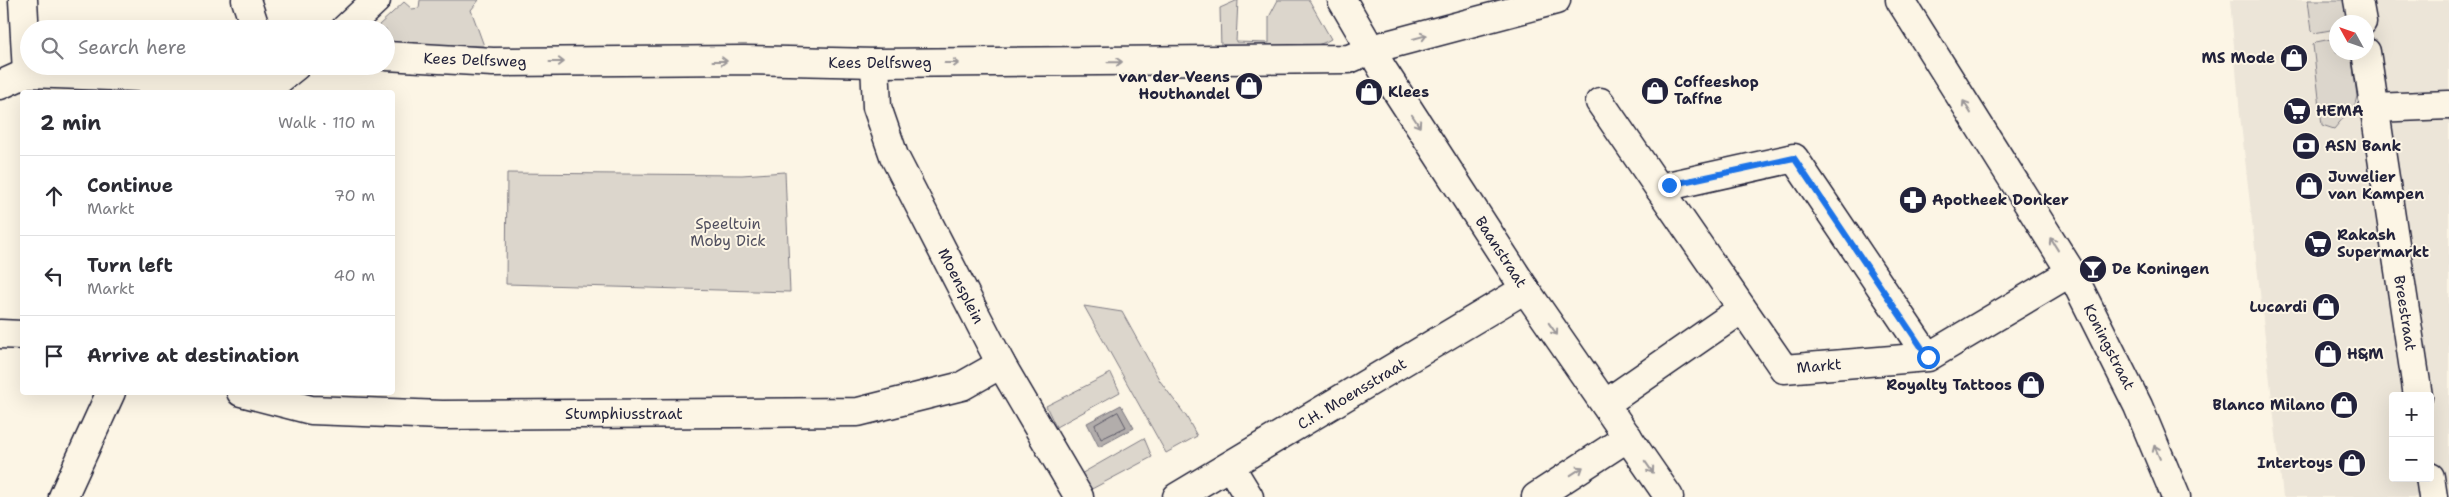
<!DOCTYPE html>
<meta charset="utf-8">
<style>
:root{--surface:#fff;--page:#f2f2f3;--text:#2b2b33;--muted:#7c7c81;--line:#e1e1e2}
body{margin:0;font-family:"Shantell Sans",sans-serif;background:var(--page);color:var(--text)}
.controls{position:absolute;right:15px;bottom:15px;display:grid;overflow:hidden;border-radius:5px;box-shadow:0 5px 20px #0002}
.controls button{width:45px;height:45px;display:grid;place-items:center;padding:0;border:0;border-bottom:1px solid var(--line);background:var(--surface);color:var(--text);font:25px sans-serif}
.compass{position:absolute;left:2329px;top:15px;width:45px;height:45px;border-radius:50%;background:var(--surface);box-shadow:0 5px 20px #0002;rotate:310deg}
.stop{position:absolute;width:15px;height:15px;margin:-11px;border:4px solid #1a73e8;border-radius:50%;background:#fff}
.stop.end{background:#1a73e8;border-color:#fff;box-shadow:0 1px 5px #0008}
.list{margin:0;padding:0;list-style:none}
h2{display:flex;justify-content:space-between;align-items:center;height:65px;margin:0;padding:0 20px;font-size:21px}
h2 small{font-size:16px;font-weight:400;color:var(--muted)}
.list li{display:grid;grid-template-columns:32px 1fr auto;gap:15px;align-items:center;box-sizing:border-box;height:80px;padding:0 20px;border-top:1px solid var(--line)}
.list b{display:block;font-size:19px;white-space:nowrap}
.list p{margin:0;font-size:16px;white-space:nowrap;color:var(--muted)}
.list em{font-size:16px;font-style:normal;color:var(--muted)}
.icon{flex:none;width:28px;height:28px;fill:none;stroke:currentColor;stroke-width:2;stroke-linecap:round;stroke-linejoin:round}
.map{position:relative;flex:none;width:2449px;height:497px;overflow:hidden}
.search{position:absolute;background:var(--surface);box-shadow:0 5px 20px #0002;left:20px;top:20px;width:375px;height:55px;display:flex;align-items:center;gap:12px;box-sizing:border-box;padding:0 18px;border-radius:28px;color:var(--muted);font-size:19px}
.panel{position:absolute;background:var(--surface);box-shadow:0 5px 20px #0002;left:20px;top:90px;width:375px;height:305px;border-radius:5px}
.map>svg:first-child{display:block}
</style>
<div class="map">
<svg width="2449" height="497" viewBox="0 0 2449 497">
<rect width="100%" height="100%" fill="#fcf5e5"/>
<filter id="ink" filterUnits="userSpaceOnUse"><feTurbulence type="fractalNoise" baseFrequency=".02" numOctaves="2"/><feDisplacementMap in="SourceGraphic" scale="10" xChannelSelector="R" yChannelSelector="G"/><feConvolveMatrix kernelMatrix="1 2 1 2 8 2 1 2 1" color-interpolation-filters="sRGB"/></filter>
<g filter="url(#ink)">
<!-- built -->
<path fill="#ece5d8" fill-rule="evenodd" d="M 2230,0 L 2449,0 L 2449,497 L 2283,497 L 2240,115 ZM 2336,22 L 2366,22 L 2366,52 L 2336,52 ZM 2393,396 L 2430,396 L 2430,478 L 2393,478 Z"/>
<!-- green -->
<g fill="#dcd6cc" stroke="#7f7c84">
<path d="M 420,0 L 479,0 L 471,10 L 484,46 L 386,43 L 386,29 L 380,29 L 379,25 L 404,2 L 412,9 L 419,8 Z"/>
<path d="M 1238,0 L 1236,42 L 1269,43 L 1269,17 L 1278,0 L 1309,0 L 1331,39 C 1309,54 1249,49 1221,49 L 1220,8 Z"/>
<path d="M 2308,0 L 2344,0 L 2347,22 L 2336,22 L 2336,29 L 2314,33 L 2312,31 Z"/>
<path d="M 2336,38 L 2336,52 L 2351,53 L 2357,96 L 2355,104 L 2334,129 L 2322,125 L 2313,45 L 2316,42 Z"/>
<path d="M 785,172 L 790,292 L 506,284 L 507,173 L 742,175 Z"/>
<path d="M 1084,306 L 1122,312 L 1160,381 L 1186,416 L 1197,436 L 1166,453 Z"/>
<path d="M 1111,373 L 1120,392 L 1056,427 L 1046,406 Z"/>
<path d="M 1144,438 L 1152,457 L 1088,491 L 1079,475 Z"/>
</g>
<!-- water -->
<path fill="#b2adab" stroke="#78757e" d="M 1121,405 L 1134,428 L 1099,447 L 1087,423 Z"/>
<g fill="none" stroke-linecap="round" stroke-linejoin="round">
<!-- shore -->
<path stroke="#5c5a68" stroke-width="1" d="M 1118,412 L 1126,427 L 1101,439 L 1095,425 Z"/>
<defs>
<g id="minor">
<path d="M 23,0 L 27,73"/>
<path d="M 246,0 L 255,27"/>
<path d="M 1342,0 L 1383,70 L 1525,289 L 1669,497"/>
<path d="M 1900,0 L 2071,272 L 2138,406 L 2176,497"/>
<path d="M 2358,0 L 2362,22"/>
<path d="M 345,29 L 376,0"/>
<path d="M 2366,52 L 2418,396"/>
<path d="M 386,56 L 493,62 L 744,60 L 875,63 L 1349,59 L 1372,49 L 1556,0"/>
<path d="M 875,63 L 877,107 L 894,156 L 1001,364 L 1079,497"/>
<path d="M 0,85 L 27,73 L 276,82"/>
<path d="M 270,92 L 276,82 L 296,66"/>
<path d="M 1600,102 L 1659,188"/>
<path d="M 2374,108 L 2449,105"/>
<path d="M 0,334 L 22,335"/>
<path d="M 1928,357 L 1784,369 L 1659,188 L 1794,158 L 1928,357 L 2071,272"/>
<path d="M 241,392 L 311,410 L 442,415 L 858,412 L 962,386 L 1001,364"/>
<path d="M 1605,404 L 1742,309"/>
<path d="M 1230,466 L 1249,497"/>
<path d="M 2430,477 L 2433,497"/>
<path d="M 63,497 L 111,392"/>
<path d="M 1177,497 L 1525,289"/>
<path d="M 1536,497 L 1628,437"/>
</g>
</defs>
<!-- minor casing -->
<use href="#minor" stroke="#22223b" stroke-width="31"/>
<!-- minor -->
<use href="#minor" stroke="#fcf5e5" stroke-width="28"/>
</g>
<!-- one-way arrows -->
<defs><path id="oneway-shaft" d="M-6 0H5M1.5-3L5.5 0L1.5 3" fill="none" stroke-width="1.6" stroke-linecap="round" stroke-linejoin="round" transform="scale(1.25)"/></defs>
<g stroke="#9a9698">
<use href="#oneway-shaft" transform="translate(1420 37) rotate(-15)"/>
<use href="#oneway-shaft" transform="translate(720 61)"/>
<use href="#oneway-shaft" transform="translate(557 62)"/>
<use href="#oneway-shaft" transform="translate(1115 62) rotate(-1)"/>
<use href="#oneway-shaft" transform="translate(952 63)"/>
<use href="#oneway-shaft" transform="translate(1967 107) rotate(-122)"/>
<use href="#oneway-shaft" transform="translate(1416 121) rotate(57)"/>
<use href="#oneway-shaft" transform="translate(2054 244) rotate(-122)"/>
<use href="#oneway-shaft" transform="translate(1553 329) rotate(55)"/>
<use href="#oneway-shaft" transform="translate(2157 452) rotate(-113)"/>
<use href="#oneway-shaft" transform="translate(1649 467) rotate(55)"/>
<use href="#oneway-shaft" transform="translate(1577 471) rotate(-33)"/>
</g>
</g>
<g fill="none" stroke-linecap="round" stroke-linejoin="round" filter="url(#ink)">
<!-- route -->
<path stroke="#1a73e8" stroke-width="6" d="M 1669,185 L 1794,158 L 1928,357"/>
</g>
<!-- icons -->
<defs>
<symbol id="shop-disc" viewBox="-11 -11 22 22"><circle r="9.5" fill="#22223b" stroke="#fcf5e5"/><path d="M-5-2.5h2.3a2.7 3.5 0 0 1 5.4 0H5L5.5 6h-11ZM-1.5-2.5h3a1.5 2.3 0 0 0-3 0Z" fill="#fff"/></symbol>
<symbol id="supermarket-disc" viewBox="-11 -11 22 22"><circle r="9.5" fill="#22223b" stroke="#fcf5e5"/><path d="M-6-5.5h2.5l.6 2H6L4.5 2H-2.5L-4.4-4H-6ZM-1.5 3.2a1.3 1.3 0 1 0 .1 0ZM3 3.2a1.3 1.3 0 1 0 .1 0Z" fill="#fff"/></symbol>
<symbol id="bank-disc" viewBox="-11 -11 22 22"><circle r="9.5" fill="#22223b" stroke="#fcf5e5"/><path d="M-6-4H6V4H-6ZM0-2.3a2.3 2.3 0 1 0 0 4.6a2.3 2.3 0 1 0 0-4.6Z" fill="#fff"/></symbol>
<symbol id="pharmacy-disc" viewBox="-11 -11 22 22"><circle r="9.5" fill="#22223b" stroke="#fcf5e5"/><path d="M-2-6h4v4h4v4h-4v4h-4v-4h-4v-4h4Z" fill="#fff"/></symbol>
<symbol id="bar-disc" viewBox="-11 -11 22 22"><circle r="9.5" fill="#22223b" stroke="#fcf5e5"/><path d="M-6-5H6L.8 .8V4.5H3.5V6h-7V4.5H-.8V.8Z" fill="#fff"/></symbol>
</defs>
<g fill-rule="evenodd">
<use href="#shop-disc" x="2278" y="42" width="32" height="32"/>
<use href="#shop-disc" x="1233" y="70" width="32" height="32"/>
<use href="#shop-disc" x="1639" y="75" width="32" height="32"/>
<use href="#shop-disc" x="1353" y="76" width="32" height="32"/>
<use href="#supermarket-disc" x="2281" y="95" width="32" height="32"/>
<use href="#bank-disc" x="2290" y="130" width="32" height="32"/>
<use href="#shop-disc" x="2293" y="170" width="32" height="32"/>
<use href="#pharmacy-disc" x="1897" y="184" width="32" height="32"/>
<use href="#supermarket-disc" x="2302" y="228" width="32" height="32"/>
<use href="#bar-disc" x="2077" y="253" width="32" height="32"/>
<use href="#shop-disc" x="2310" y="291" width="32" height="32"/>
<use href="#shop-disc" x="2312" y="338" width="32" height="32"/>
<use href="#shop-disc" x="2015" y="369" width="32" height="32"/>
<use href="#shop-disc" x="2328" y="389" width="32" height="32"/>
<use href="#shop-disc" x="2336" y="447" width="32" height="32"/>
</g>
<g text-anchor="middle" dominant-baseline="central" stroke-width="4" stroke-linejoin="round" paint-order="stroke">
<!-- poi labels -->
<g font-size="15" font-weight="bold" fill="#22223b" stroke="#fcf5e5" text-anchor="start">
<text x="2275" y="58" text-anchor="end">MS Mode</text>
<text x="1230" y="77" text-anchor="end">van der Veens<tspan x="1230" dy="17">Houthandel</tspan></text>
<text x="1674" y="82">Coffeeshop<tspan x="1674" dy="17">Taffne</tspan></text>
<text x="1388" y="92">Klees</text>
<text x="2316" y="111">HEMA</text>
<text x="2325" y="146">ASN Bank</text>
<text x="2328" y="177">Juwelier<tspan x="2328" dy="17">van Kampen</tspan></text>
<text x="1932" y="200">Apotheek Donker</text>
<text x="2337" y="235">Rakash<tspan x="2337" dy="17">Supermarkt</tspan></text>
<text x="2112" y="269">De Koningen</text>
<text x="2307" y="307" text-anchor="end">Lucardi</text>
<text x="2347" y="354">H&amp;M</text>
<text x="2012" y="385" text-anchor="end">Royalty Tattoos</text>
<text x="2325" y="405" text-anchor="end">Blanco Milano</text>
<text x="2333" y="463" text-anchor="end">Intertoys</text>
</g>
<!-- street labels -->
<g font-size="15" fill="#22223b" stroke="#fcf5e5">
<text transform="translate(475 60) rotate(2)">Kees Delfsweg</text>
<text x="880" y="63">Kees Delfsweg</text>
<text transform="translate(1501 252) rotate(57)">Baanstraat</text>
<text transform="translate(961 286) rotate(63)">Moensplein</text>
<text transform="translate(2405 313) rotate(81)">Breestraat</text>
<text transform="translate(2109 347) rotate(63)">Koningstraat</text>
<text transform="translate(1819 366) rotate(-5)">Markt</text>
<text transform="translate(1352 394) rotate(-31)">C.H. Moensstraat</text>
<text x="624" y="414">Stumphiusstraat</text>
</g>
<!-- park labels -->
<g font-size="15" fill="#504f5f" stroke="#fcf5e5">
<text x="728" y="224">Speeltuin<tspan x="728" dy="17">Moby Dick</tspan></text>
</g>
</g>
</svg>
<div class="controls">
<button>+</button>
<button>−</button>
</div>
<svg class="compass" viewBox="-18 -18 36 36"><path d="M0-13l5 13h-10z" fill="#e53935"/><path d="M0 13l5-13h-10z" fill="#7c7c81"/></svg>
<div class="stop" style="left:1928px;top:357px"></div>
<div class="stop end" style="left:1669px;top:185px"></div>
<div class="search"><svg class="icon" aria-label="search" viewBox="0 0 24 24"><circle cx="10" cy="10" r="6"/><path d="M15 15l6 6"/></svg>Search here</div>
<section class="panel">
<h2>2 min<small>Walk · 110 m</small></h2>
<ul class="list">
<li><svg class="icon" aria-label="ahead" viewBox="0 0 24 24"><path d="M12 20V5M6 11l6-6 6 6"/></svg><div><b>Continue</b><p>Markt</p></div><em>70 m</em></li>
<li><svg class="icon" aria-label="left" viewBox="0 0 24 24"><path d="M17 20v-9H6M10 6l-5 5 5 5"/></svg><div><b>Turn left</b><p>Markt</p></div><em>40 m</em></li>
<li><svg class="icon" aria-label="arrive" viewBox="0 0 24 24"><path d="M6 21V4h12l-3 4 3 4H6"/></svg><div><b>Arrive at destination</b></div></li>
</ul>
</section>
</div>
